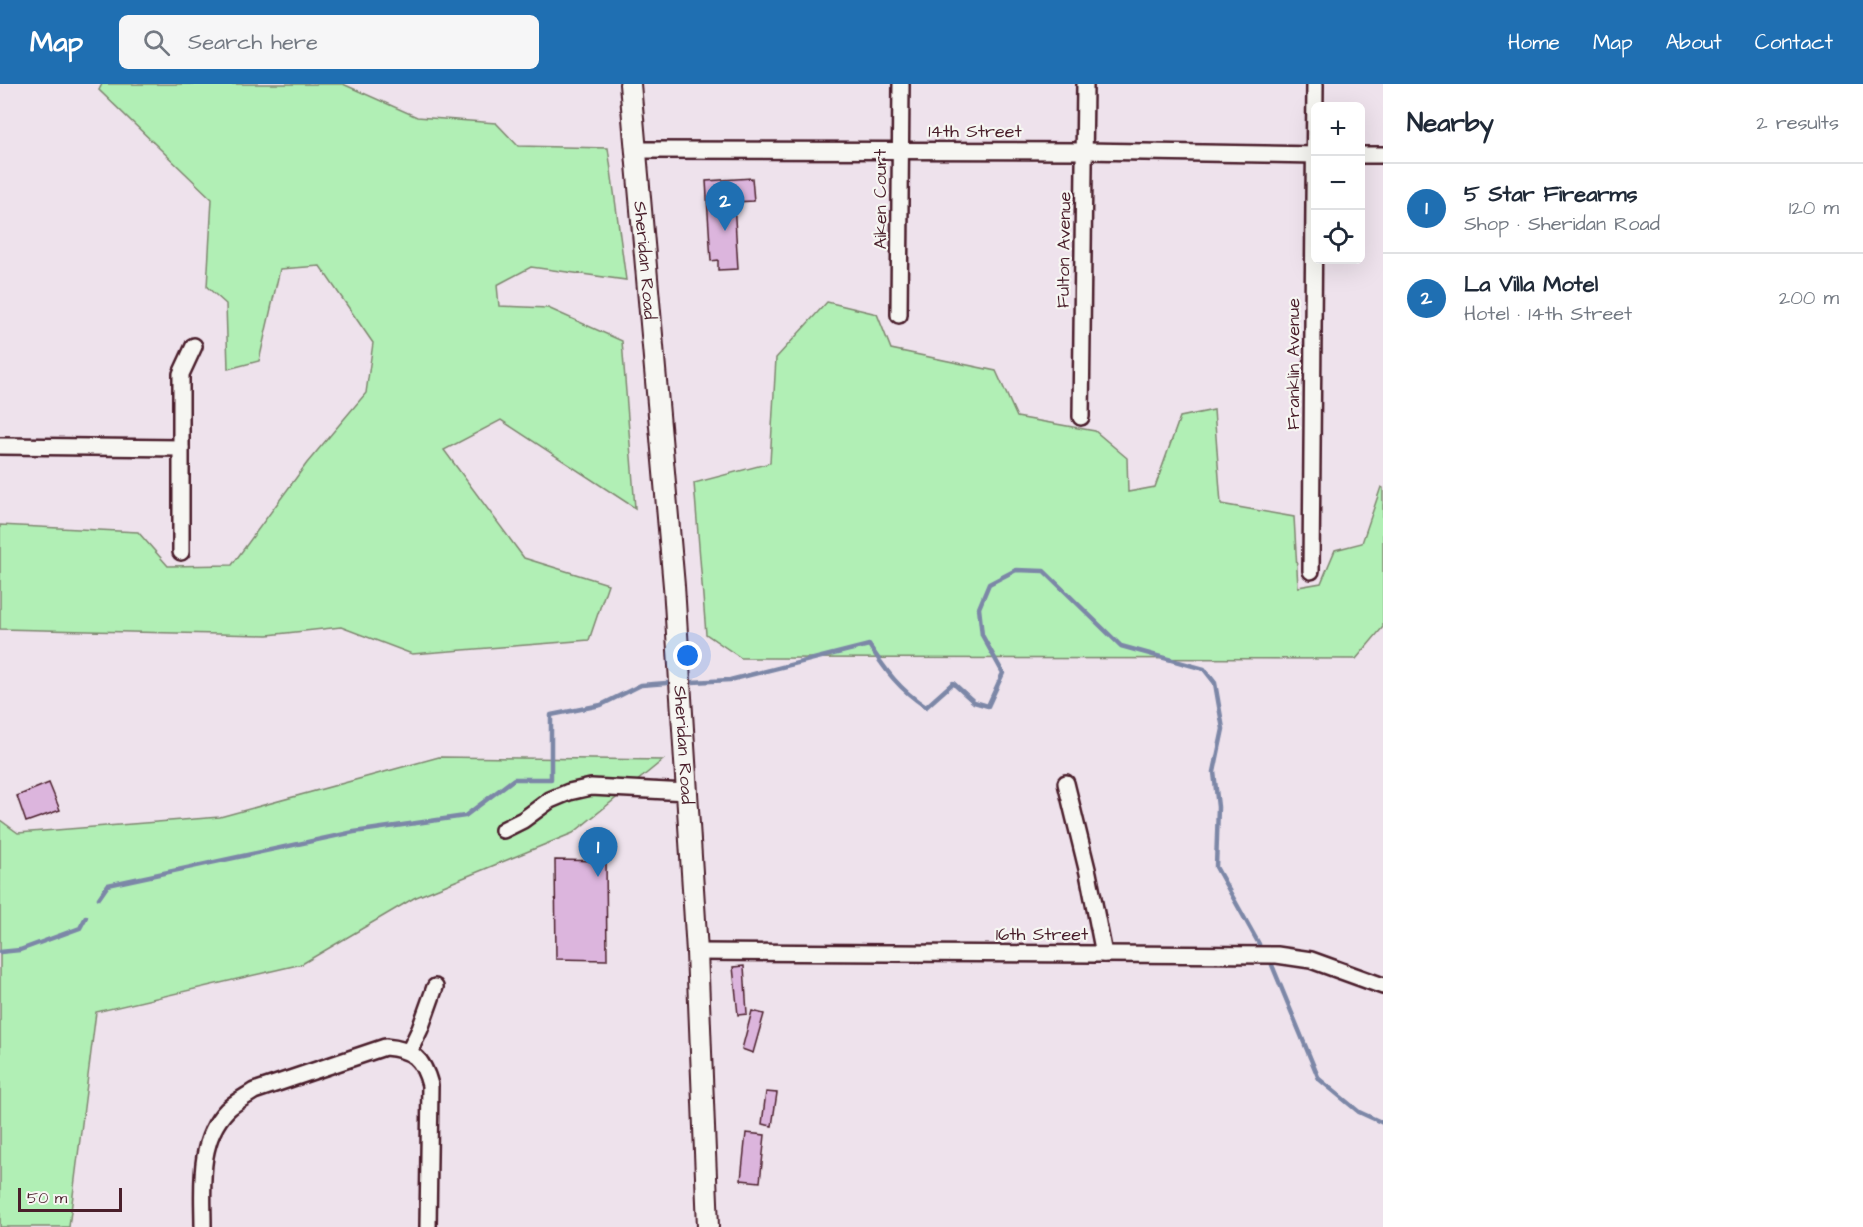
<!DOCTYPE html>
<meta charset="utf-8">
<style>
:root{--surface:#fff;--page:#f6f6f7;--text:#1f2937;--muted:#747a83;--line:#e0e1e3;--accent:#1f6fb2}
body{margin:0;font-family:"Architects Daughter",sans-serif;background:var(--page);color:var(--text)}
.controls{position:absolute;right:18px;top:18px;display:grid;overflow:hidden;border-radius:9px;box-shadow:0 6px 24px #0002}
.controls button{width:54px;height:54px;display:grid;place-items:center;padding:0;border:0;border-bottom:2px solid var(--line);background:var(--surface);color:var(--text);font:30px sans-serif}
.scale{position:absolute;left:18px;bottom:15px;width:104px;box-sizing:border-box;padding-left:6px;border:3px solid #4a1f2b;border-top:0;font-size:16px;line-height:21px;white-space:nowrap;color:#4a1f2b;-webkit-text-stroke:4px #f6f6f2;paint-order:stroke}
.you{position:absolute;left:688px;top:572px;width:21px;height:21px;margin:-15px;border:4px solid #fff;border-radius:50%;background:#1a73e8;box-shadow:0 0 0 9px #1a73e833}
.badge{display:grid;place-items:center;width:39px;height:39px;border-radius:50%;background:var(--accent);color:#fff;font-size:20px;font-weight:700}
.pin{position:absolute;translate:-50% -50px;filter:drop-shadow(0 2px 3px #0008)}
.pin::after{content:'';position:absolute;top:32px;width:21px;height:18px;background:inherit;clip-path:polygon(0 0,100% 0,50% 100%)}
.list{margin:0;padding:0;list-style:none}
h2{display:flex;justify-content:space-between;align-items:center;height:78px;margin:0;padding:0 24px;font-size:26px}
h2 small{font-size:20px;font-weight:400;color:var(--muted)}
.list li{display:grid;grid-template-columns:39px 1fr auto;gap:18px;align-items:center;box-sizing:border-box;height:90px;padding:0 24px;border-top:2px solid var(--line)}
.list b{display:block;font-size:22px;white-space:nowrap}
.list p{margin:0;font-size:20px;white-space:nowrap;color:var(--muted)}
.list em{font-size:20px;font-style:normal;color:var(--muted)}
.icon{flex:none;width:33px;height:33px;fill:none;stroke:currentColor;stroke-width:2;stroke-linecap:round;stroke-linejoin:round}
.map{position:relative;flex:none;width:1383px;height:1143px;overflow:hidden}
header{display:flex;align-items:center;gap:36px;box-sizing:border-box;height:84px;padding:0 30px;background:var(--accent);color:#fff}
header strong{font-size:28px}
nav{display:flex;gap:33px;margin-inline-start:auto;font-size:21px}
.search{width:420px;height:54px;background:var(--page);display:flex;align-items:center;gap:15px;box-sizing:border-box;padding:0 21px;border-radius:9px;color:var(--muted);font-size:22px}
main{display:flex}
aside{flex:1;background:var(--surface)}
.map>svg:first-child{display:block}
</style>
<header>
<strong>Map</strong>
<div class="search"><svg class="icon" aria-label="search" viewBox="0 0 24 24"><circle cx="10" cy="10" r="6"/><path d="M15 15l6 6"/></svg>Search here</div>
<nav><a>Home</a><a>Map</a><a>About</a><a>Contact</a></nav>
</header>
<main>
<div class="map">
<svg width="1383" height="1143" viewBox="0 0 1383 1143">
<rect width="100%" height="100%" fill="#eee2ec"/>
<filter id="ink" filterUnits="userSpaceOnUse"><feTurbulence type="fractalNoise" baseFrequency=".0167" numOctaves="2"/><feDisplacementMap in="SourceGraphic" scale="12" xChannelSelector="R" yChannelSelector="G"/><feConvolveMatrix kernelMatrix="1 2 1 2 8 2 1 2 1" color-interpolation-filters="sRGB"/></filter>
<g filter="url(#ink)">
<!-- green -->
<g fill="#b1efb5" stroke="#7e8770" stroke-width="1.5">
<path d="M 102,0 L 343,0 L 417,33 L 496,39 L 518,62 L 608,64 L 626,196 L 531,183 L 497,201 L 499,222 L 548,224 L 622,257 L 635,424 L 501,336 L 444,366 L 524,474 L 608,500 L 589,556 L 412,570 L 341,543 L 268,551 L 0,545 L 0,441 L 138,448 L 168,482 L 232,481 L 307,379 L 366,309 L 373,259 L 320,182 L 280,185 L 259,277 L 228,285 L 226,220 L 207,203 L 212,115 L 99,6 Z"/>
<path d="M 827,218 L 877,230 L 891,265 L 996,287 L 1017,333 L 1095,347 L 1127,374 L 1128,408 L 1155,403 L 1180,333 L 1214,326 L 1221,420 L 1294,433 L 1298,503 L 1321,499 L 1335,466 L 1362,459 L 1381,403 L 1383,404 L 1383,543 L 1356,575 L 741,574 L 706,550 L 694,399 L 770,379 L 776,274 Z"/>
<path d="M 439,673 L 663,676 L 573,749 L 414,814 L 302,880 L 96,928 L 69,1143 L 0,1143 L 0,736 L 18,749 L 220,733 Z"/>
</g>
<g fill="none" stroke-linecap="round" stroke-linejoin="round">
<!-- stream -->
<g stroke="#7c87a7" stroke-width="4.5">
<path d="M 692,598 L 730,596 L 869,561 C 887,588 899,605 926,623 L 953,599 L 974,618 L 988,622 L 1003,589 L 982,551 L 979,524 L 989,500 L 1016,486 L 1044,487 L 1121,562 L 1204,585 L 1215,599 L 1223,645 L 1214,688 L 1218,723 L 1216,783 L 1259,860"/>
<path d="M 99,814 L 108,801 L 354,748 L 465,732 L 514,695 L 551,695 L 551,631 L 601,621 L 641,601 L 667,599"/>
<path d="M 0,868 L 20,866 L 80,844 L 86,833"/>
<path d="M 1272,881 L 1319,995 L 1359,1028 L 1383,1039"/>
</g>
</g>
<!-- building -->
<g fill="#dcb5dd" stroke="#4a1f2b" stroke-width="1.5">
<path d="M 752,94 L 754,117 L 734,118 L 738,185 L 718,186 L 718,176 L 711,177 L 706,97 Z"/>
<path d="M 49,699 L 60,726 L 26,738 L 17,712 Z"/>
<path d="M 555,776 L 606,777 L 607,876 L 556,875 Z"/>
<path d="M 744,882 L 747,930 L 738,931 L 733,883 Z"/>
<path d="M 752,927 L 764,930 L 753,969 L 742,965 Z"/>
<path d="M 766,1008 L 777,1009 L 772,1042 L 762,1040 Z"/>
<path d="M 746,1049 L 765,1051 L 760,1098 L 741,1096 Z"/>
</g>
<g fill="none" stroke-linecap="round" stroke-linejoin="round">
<defs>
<g id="minor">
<path d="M 635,66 L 1084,67 L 1316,71"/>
<path d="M 1360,71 L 1383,71"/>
<path d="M 899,231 L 901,0"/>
<path d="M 1081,333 L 1085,0"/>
<path d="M 0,362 L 181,364"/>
<path d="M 181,468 L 181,290 L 194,262"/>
<path d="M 1311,487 L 1315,0"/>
<path d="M 1066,699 L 1088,789 L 1104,870"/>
<path d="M 503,746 L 523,736 L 550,716 L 569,708 L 591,703 L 687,708"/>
<path d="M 697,868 L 1277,871 L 1311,876 L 1383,902"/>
<path d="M 409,968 L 420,945 L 435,903"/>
<path d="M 203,1143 C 203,1104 197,1057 227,1026 C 235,1018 245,1013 254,1007 L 385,963 C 412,965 423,974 430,1001 L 428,1143"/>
</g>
<g id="major">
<path id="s1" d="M 630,0 L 674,502 L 697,868 L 708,1143"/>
</g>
</defs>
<!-- minor casing -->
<use href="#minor" stroke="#4a1f2b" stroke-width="20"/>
<!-- major casing -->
<use href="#major" stroke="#4a1f2b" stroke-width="24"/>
<!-- minor -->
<use href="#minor" stroke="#f6f6f2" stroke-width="15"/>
<!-- major -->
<use href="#major" stroke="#f6f6f2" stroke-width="20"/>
</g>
</g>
<g text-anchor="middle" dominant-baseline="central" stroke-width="4.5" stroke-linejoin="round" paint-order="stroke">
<!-- street labels -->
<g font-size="18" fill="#4a1f2b" stroke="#f6f6f2">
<text x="975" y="47">14th Street</text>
<text transform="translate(880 115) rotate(-90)">Aiken Court</text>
<text transform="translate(1064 166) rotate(-89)">Fulton Avenue</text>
<text stroke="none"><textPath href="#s1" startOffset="177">Sheridan Road</textPath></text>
<text transform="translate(1293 280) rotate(-90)">Franklin Avenue</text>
<text stroke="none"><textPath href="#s1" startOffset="663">Sheridan Road</textPath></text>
<text x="1042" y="850">16th Street</text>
</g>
</g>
</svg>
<div class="controls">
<button>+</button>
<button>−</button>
<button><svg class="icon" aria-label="locate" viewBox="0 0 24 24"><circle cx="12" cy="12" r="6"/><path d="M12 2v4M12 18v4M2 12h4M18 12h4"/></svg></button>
</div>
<div class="scale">50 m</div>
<div class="you"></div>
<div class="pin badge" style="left:598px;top:793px">1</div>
<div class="pin badge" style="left:725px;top:147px">2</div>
</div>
<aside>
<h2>Nearby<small>2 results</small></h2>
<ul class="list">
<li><span class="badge">1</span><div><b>5 Star Firearms</b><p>Shop · Sheridan Road</p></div><em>120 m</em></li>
<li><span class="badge">2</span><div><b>La Villa Motel</b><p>Hotel · 14th Street</p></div><em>200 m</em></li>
</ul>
</aside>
</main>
